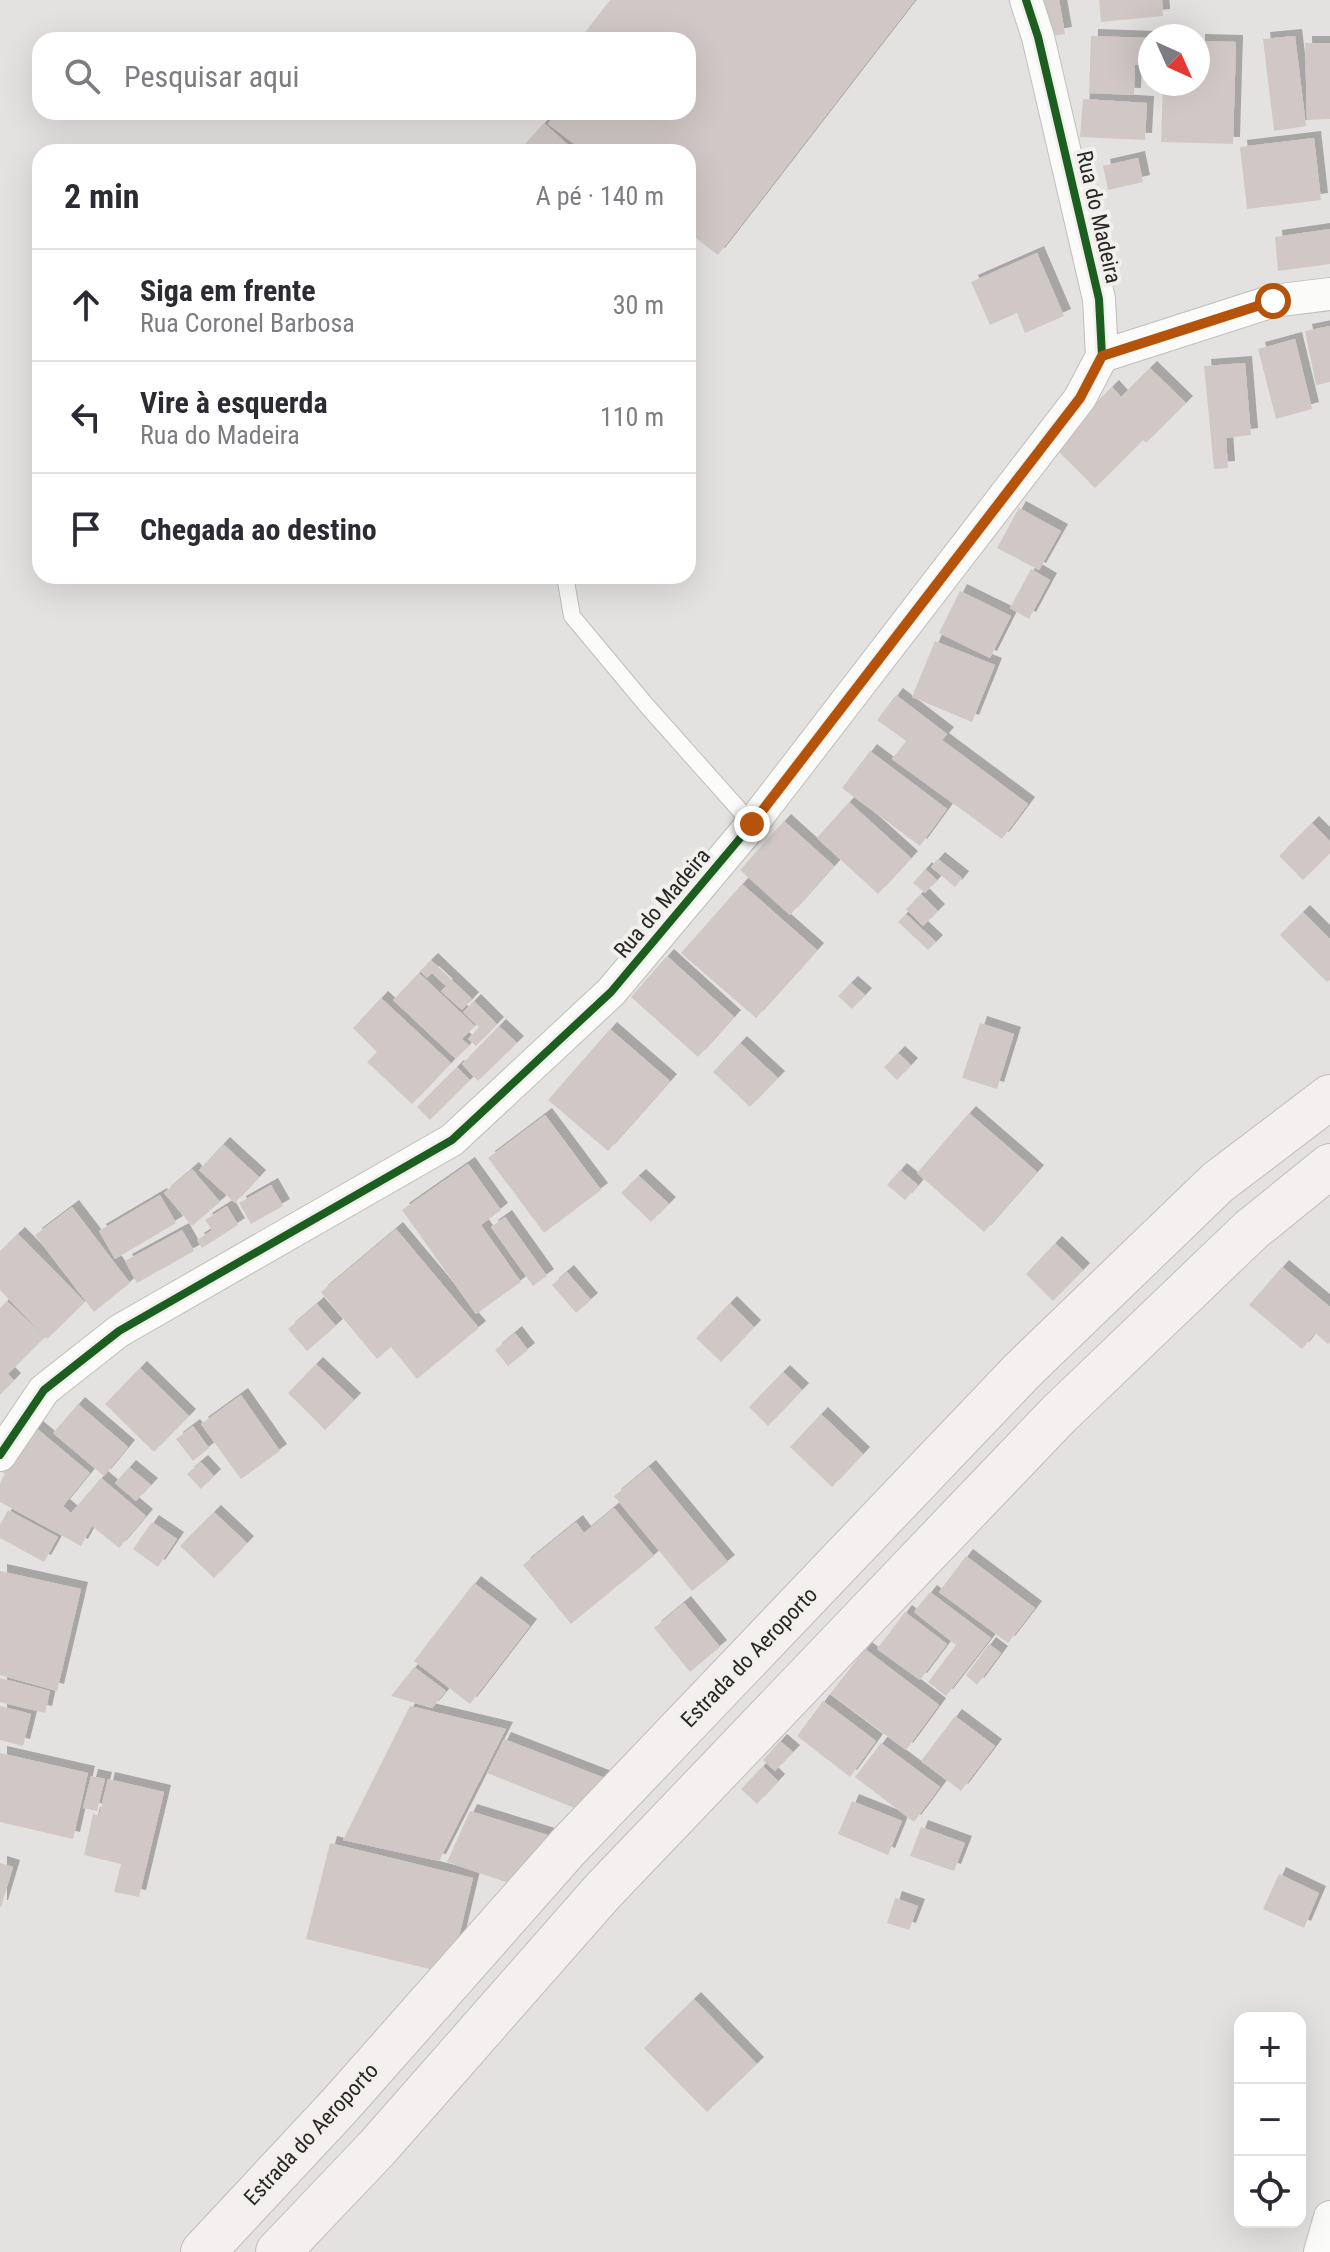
<!DOCTYPE html>
<html lang="pt">
<meta charset="utf-8">
<style>
:root{--surface:#fff;--page:#f2f2f3;--text:#2b2b33;--muted:#7c7c81;--line:#e1e1e2}
body{margin:0;font-family:"Roboto Condensed",sans-serif;background:var(--page);color:var(--text)}
.controls{position:absolute;right:24px;bottom:24px;display:grid;overflow:hidden;border-radius:16px;box-shadow:0 8px 32px #0002}
.controls button{width:72px;height:72px;display:grid;place-items:center;padding:0;border:0;border-bottom:2px solid var(--line);background:var(--surface);color:var(--text);font:40px sans-serif}
.compass{position:absolute;left:1138px;top:24px;width:72px;height:72px;border-radius:50%;background:var(--surface);box-shadow:0 8px 32px #0002;rotate:135deg}
.stop{position:absolute;width:24px;height:24px;margin:-18px;border:6px solid #b45309;border-radius:50%;background:#fff}
.stop.end{background:#b45309;border-color:#fff;box-shadow:0 2px 8px #0008}
.list{margin:0;padding:0;list-style:none}
h2{display:flex;justify-content:space-between;align-items:center;height:104px;margin:0;padding:0 32px;font-size:34px}
h2 small{font-size:26px;font-weight:400;color:var(--muted)}
.list li{display:grid;grid-template-columns:52px 1fr auto;gap:24px;align-items:center;box-sizing:border-box;height:112px;padding:0 32px;border-top:2px solid var(--line)}
.list b{display:block;font-size:30px;white-space:nowrap}
.list p{margin:0;font-size:26px;white-space:nowrap;color:var(--muted)}
.list em{font-size:26px;font-style:normal;color:var(--muted)}
.icon{flex:none;width:44px;height:44px;fill:none;stroke:currentColor;stroke-width:2;stroke-linecap:round;stroke-linejoin:round}
.map{position:relative;flex:none;width:1330px;height:2252px;overflow:hidden}
.search{position:absolute;background:var(--surface);box-shadow:0 8px 32px #0002;left:32px;top:32px;width:664px;height:88px;display:flex;align-items:center;gap:20px;box-sizing:border-box;padding:0 28px;border-radius:24px;color:var(--muted);font-size:30px}
.panel{position:absolute;background:var(--surface);box-shadow:0 8px 32px #0002;left:32px;top:144px;width:664px;height:440px;border-radius:24px}
.map>svg:first-child{display:block}
</style>
<div class="map">
<svg width="1330" height="2252" viewBox="0 0 1330 2252">
<defs>
<filter id="shadow"><feDropShadow dx="7" dy="-7" stdDeviation="0" flood-color="#0004"/></filter>
</defs>
<rect width="100%" height="100%" fill="#e4e2e1"/>
<!-- building -->
<g fill="#d1c8c6" filter="url(#shadow)">
<path d="M 610,0 L 915,0 L 718,255 L 688,232 L 688,152 L 585,152 L 548,124 L 557,112 L 688,112 L 688,40 L 579,40 Z"/>
<path d="M 1039,0 L 1059,0 L 1065,34 L 1045,37 Z"/>
<path d="M 1099,0 L 1162,0 L 1163,16 L 1101,22 Z"/>
<path d="M 1091,36 L 1150,38 L 1150,65 L 1135,65 L 1134,95 L 1089,93 Z"/>
<path d="M 1295,36 L 1306,126 L 1274,131 L 1263,39 Z"/>
<path d="M 1198,41 L 1236,42 L 1233,144 L 1161,142 L 1163,84 L 1198,84 Z"/>
<path d="M 1305,43 L 1330,43 L 1330,119 L 1307,120 Z"/>
<path d="M 1083,99 L 1147,103 L 1145,140 L 1080,137 Z"/>
<path d="M 544,123 L 576,152 L 533,152 L 524,145 Z"/>
<path d="M 1314,138 L 1321,200 L 1247,209 L 1240,147 Z"/>
<path d="M 1138,158 L 1143,182 L 1108,190 L 1103,166 Z"/>
<path d="M 1330,229 L 1330,264 L 1278,271 L 1275,237 Z"/>
<path d="M 1037,253 L 1064,316 L 1025,333 L 1017,313 L 990,325 L 971,282 Z"/>
<path d="M 1330,326 L 1330,382 L 1316,385 L 1305,331 Z"/>
<path d="M 1295,339 L 1312,409 L 1276,419 L 1258,349 Z"/>
<path d="M 1245,363 L 1251,435 L 1226,438 L 1228,468 L 1214,469 L 1204,366 Z"/>
<path d="M 1150,368 L 1186,403 L 1146,443 L 1143,440 L 1095,488 L 1053,446 L 1112,387 L 1121,397 Z"/>
<path d="M 1019,508 L 1061,531 L 1039,570 L 997,548 Z"/>
<path d="M 1031,569 L 1050,580 L 1029,619 L 1010,608 Z"/>
<path d="M 960,591 L 1011,616 L 990,658 L 939,633 Z"/>
<path d="M 935,641 L 995,665 L 972,722 L 912,697 Z"/>
<path d="M 896,695 L 947,734 L 942,740 L 1028,804 L 1002,839 L 892,759 L 906,741 L 877,720 Z"/>
<path d="M 870,751 L 947,809 L 920,846 L 842,788 Z"/>
<path d="M 849,802 L 911,858 L 878,894 L 817,838 Z"/>
<path d="M 784,821 L 834,866 L 790,915 L 740,870 Z"/>
<path d="M 1312,823 L 1330,841 L 1330,853 L 1303,880 L 1279,856 Z"/>
<path d="M 938,859 L 962,878 L 955,887 L 931,867 Z"/>
<path d="M 925,869 L 937,880 L 925,893 L 913,883 Z"/>
<path d="M 742,884 L 817,950 L 756,1018 L 681,953 Z"/>
<path d="M 921,894 L 938,911 L 923,926 L 906,909 Z"/>
<path d="M 1303,912 L 1330,939 L 1330,980 L 1327,982 L 1280,935 Z"/>
<path d="M 906,914 L 936,942 L 928,950 L 898,922 Z"/>
<path d="M 667,956 L 734,1017 L 698,1057 L 631,997 Z"/>
<path d="M 431,960 L 472,999 L 462,1010 L 441,991 L 446,986 L 432,973 L 427,978 L 420,971 Z"/>
<path d="M 419,973 L 475,1026 L 462,1039 L 469,1045 L 456,1059 L 393,1000 Z"/>
<path d="M 851,983 L 865,995 L 852,1009 L 838,996 Z"/>
<path d="M 381,998 L 451,1063 L 412,1104 L 367,1062 L 377,1052 L 353,1028 Z"/>
<path d="M 474,1001 L 497,1024 L 476,1046 L 468,1039 L 479,1027 L 463,1012 Z"/>
<path d="M 980,1023 L 1014,1034 L 997,1089 L 962,1078 Z"/>
<path d="M 499,1026 L 517,1043 L 478,1081 L 462,1064 Z"/>
<path d="M 610,1029 L 670,1081 L 608,1151 L 548,1100 Z"/>
<path d="M 740,1043 L 778,1078 L 750,1107 L 713,1072 Z"/>
<path d="M 898,1053 L 911,1065 L 897,1080 L 884,1067 Z"/>
<path d="M 457,1067 L 470,1080 L 430,1120 L 417,1107 Z"/>
<path d="M 969,1113 L 1037,1172 L 984,1232 L 917,1173 Z"/>
<path d="M 545,1115 L 601,1190 L 544,1233 L 488,1158 Z"/>
<path d="M 223,1144 L 259,1177 L 235,1203 L 199,1170 Z"/>
<path d="M 468,1164 L 501,1210 L 481,1225 L 521,1282 L 476,1314 L 402,1210 Z"/>
<path d="M 192,1169 L 220,1202 L 192,1226 L 164,1193 Z"/>
<path d="M 900,1170 L 918,1185 L 905,1200 L 887,1185 Z"/>
<path d="M 639,1176 L 669,1204 L 651,1222 L 621,1193 Z"/>
<path d="M 271,1185 L 283,1206 L 251,1224 L 239,1203 Z"/>
<path d="M 160,1195 L 176,1223 L 115,1259 L 99,1231 Z"/>
<path d="M 227,1206 L 238,1225 L 202,1248 L 197,1240 L 212,1230 L 205,1220 Z"/>
<path d="M 72,1207 L 130,1283 L 94,1312 L 35,1235 Z"/>
<path d="M 505,1217 L 547,1276 L 533,1286 L 491,1227 Z"/>
<path d="M 396,1229 L 479,1328 L 417,1379 L 391,1347 L 377,1359 L 321,1292 Z"/>
<path d="M 182,1230 L 194,1251 L 137,1283 L 125,1261 Z"/>
<path d="M 18,1234 L 85,1302 L 47,1339 L 0,1290 L 0,1251 Z"/>
<path d="M 1055,1243 L 1083,1270 L 1053,1301 L 1026,1274 Z"/>
<path d="M 1282,1267 L 1330,1307 L 1330,1342 L 1328,1344 L 1315,1333 L 1302,1349 L 1249,1305 Z"/>
<path d="M 567,1272 L 591,1300 L 576,1313 L 552,1285 Z"/>
<path d="M 7,1301 L 45,1337 L 8,1374 L 14,1380 L 0,1395 L 0,1308 Z"/>
<path d="M 730,1303 L 754,1327 L 721,1362 L 696,1338 Z"/>
<path d="M 317,1304 L 336,1326 L 307,1351 L 288,1329 Z"/>
<path d="M 515,1333 L 528,1350 L 508,1366 L 495,1350 Z"/>
<path d="M 316,1364 L 354,1400 L 325,1430 L 288,1393 Z"/>
<path d="M 140,1368 L 189,1416 L 154,1452 L 105,1404 Z"/>
<path d="M 783,1372 L 802,1390 L 768,1426 L 749,1407 Z"/>
<path d="M 241,1395 L 280,1451 L 241,1479 L 201,1424 Z"/>
<path d="M 78,1404 L 128,1447 L 104,1476 L 53,1433 Z"/>
<path d="M 821,1414 L 863,1454 L 832,1487 L 790,1447 Z"/>
<path d="M 193,1426 L 209,1448 L 193,1461 L 176,1439 Z"/>
<path d="M 35,1427 L 90,1473 L 63,1506 L 71,1513 L 101,1478 L 146,1516 L 119,1548 L 92,1526 L 81,1546 L 0,1502 L 0,1483 L 5,1474 L 0,1470 Z"/>
<path d="M 201,1462 L 214,1476 L 201,1489 L 187,1474 Z"/>
<path d="M 129,1467 L 151,1485 L 136,1501 L 115,1483 Z"/>
<path d="M 649,1467 L 728,1562 L 692,1591 L 614,1496 Z"/>
<path d="M 614,1508 L 654,1556 L 571,1624 L 523,1565 L 576,1522 L 584,1533 Z"/>
<path d="M 8,1510 L 58,1537 L 44,1562 L 0,1538 L 0,1525 Z"/>
<path d="M 214,1512 L 247,1543 L 214,1578 L 180,1546 Z"/>
<path d="M 152,1522 L 177,1539 L 158,1567 L 133,1549 Z"/>
<path d="M 966,1556 L 1035,1608 L 1008,1643 L 939,1592 Z"/>
<path d="M 0,1571 L 81,1589 L 57,1691 L 0,1675 Z"/>
<path d="M 474,1583 L 530,1626 L 470,1704 L 414,1661 Z"/>
<path d="M 930,1592 L 991,1638 L 946,1696 L 928,1682 L 956,1645 L 914,1612 Z"/>
<path d="M 684,1603 L 720,1647 L 690,1672 L 654,1628 Z"/>
<path d="M 905,1612 L 947,1644 L 920,1680 L 877,1649 Z"/>
<path d="M 989,1644 L 1001,1653 L 977,1685 L 966,1675 Z"/>
<path d="M 865,1649 L 939,1705 L 906,1750 L 830,1694 Z"/>
<path d="M 414,1667 L 446,1691 L 432,1708 L 391,1696 Z"/>
<path d="M 0,1678 L 50,1691 L 45,1713 L 0,1702 Z"/>
<path d="M 823,1701 L 876,1741 L 850,1777 L 797,1736 Z"/>
<path d="M 0,1706 L 31,1714 L 23,1746 L 0,1740 Z"/>
<path d="M 410,1706 L 506,1729 L 439,1861 L 343,1840 Z"/>
<path d="M 955,1716 L 995,1746 L 961,1791 L 921,1761 Z"/>
<path d="M 504,1739 L 620,1784 L 592,1815 L 487,1773 Z"/>
<path d="M 780,1741 L 793,1752 L 775,1771 L 763,1760 Z"/>
<path d="M 881,1743 L 940,1787 L 914,1822 L 855,1777 Z"/>
<path d="M 0,1753 L 88,1773 L 73,1839 L 0,1822 Z"/>
<path d="M 763,1766 L 778,1781 L 757,1804 L 741,1789 Z"/>
<path d="M 91,1776 L 105,1779 L 97,1811 L 83,1808 Z"/>
<path d="M 108,1779 L 164,1792 L 139,1897 L 114,1892 L 121,1864 L 84,1855 L 93,1814 L 99,1816 Z"/>
<path d="M 852,1801 L 902,1821 L 888,1855 L 838,1834 Z"/>
<path d="M 470,1811 L 564,1840 L 523,1888 L 447,1862 Z"/>
<path d="M 921,1827 L 965,1843 L 954,1871 L 910,1856 Z"/>
<path d="M 330,1843 L 473,1878 L 450,1974 L 306,1939 Z"/>
<path d="M 0,1863 L 13,1867 L 1,1907 L 0,1907 Z"/>
<path d="M 1279,1874 L 1319,1893 L 1304,1928 L 1263,1909 Z"/>
<path d="M 895,1898 L 918,1906 L 909,1930 L 887,1923 Z"/>
<path d="M 694,1999 L 757,2064 L 707,2112 L 644,2048 Z"/>
</g>
<g fill="none" stroke-linecap="round" stroke-linejoin="round">
<defs>
<path id="service" d="M 565,576 L 572,616 L 647,706 L 752,824"/>
<g id="minor">
<path d="M 1102,356 L 1273,301 L 1330,294"/>
<path d="M 0,1455 L 44,1390 L 119,1331 L 452,1140 L 611,992 L 752,824 L 1080,398 L 1102,356 L 1099,299 L 1038,37 L 1026,0"/>
<path d="M 1320,2252 L 1330,2217"/>
</g>
<g id="secondary">
<path d="M 203,2252 L 341,2104 L 568,1847 L 1023,1370 L 1218,1182 L 1330,1097"/>
<path d="M 278,2252 L 377,2148 L 603,1891 L 1058,1415 L 1251,1230 L 1330,1166"/>
</g>
</defs>
<!-- service casing -->
<use href="#service" stroke="#bfbebd" stroke-width="18"/>
<!-- minor casing -->
<use href="#minor" stroke="#bfbebd" stroke-width="34"/>
<!-- secondary casing -->
<use href="#secondary" stroke="#bfbebd" stroke-width="46"/>
<!-- service -->
<use href="#service" stroke="#fbfbfa" stroke-width="16"/>
<!-- minor -->
<use href="#minor" stroke="#fbfbfa" stroke-width="32"/>
<!-- secondary -->
<use href="#secondary" stroke="#f3f0ef" stroke-width="44"/>
<defs>
<path id="cycleway" d="M 0,1455 L 44,1390 L 119,1331 L 452,1140 L 611,992 L 752,824 L 1080,398 L 1102,356 L 1099,299 L 1038,37 L 1026,0"/>
</defs>
<!-- cycleway casing -->
<use href="#cycleway" stroke="#f2f0ed" stroke-width="13"/>
<!-- cycleway -->
<use href="#cycleway" stroke="#1b5e20" stroke-width="8"/>
</g>
<g fill="none" stroke-linecap="round" stroke-linejoin="round">
<!-- route -->
<path stroke="#b45309" stroke-width="10" d="M 752,824 L 1080,398 L 1102,356 L 1273,301"/>
</g>
<g text-anchor="middle" dominant-baseline="central" stroke-width="8" stroke-linejoin="round" paint-order="stroke">
<!-- street labels -->
<g font-size="22" fill="#282726" stroke="#f2f0ed">
<text transform="translate(1099 217) rotate(77)">Rua do Madeira</text>
<text transform="translate(662 903) rotate(-50)">Rua do Madeira</text>
<text transform="translate(749 1657) rotate(-46)">Estrada do Aeroporto</text>
<text transform="translate(311 2134) rotate(-47)">Estrada do Aeroporto</text>
</g>
</g>
</svg>
<div class="controls">
<button>+</button>
<button>−</button>
<button><svg class="icon" aria-label="locate" viewBox="0 0 24 24"><circle cx="12" cy="12" r="6"/><path d="M12 2v4M12 18v4M2 12h4M18 12h4"/></svg></button>
</div>
<svg class="compass" viewBox="-18 -18 36 36"><path d="M0-13l5 13h-10z" fill="#e53935"/><path d="M0 13l5-13h-10z" fill="#7c7c81"/></svg>
<div class="stop" style="left:1273px;top:301px"></div>
<div class="stop end" style="left:752px;top:824px"></div>
<div class="search"><svg class="icon" aria-label="search" viewBox="0 0 24 24"><circle cx="10" cy="10" r="6"/><path d="M15 15l6 6"/></svg>Pesquisar aqui</div>
<section class="panel">
<h2>2 min<small>A pé · 140 m</small></h2>
<ul class="list">
<li><svg class="icon" aria-label="ahead" viewBox="0 0 24 24"><path d="M12 20V5M6 11l6-6 6 6"/></svg><div><b>Siga em frente</b><p>Rua Coronel Barbosa</p></div><em>30 m</em></li>
<li><svg class="icon" aria-label="left" viewBox="0 0 24 24"><path d="M17 20v-9H6M10 6l-5 5 5 5"/></svg><div><b>Vire à esquerda</b><p>Rua do Madeira</p></div><em>110 m</em></li>
<li><svg class="icon" aria-label="arrive" viewBox="0 0 24 24"><path d="M6 21V4h12l-3 4 3 4H6"/></svg><div><b>Chegada ao destino</b></div></li>
</ul>
</section>
</div>
